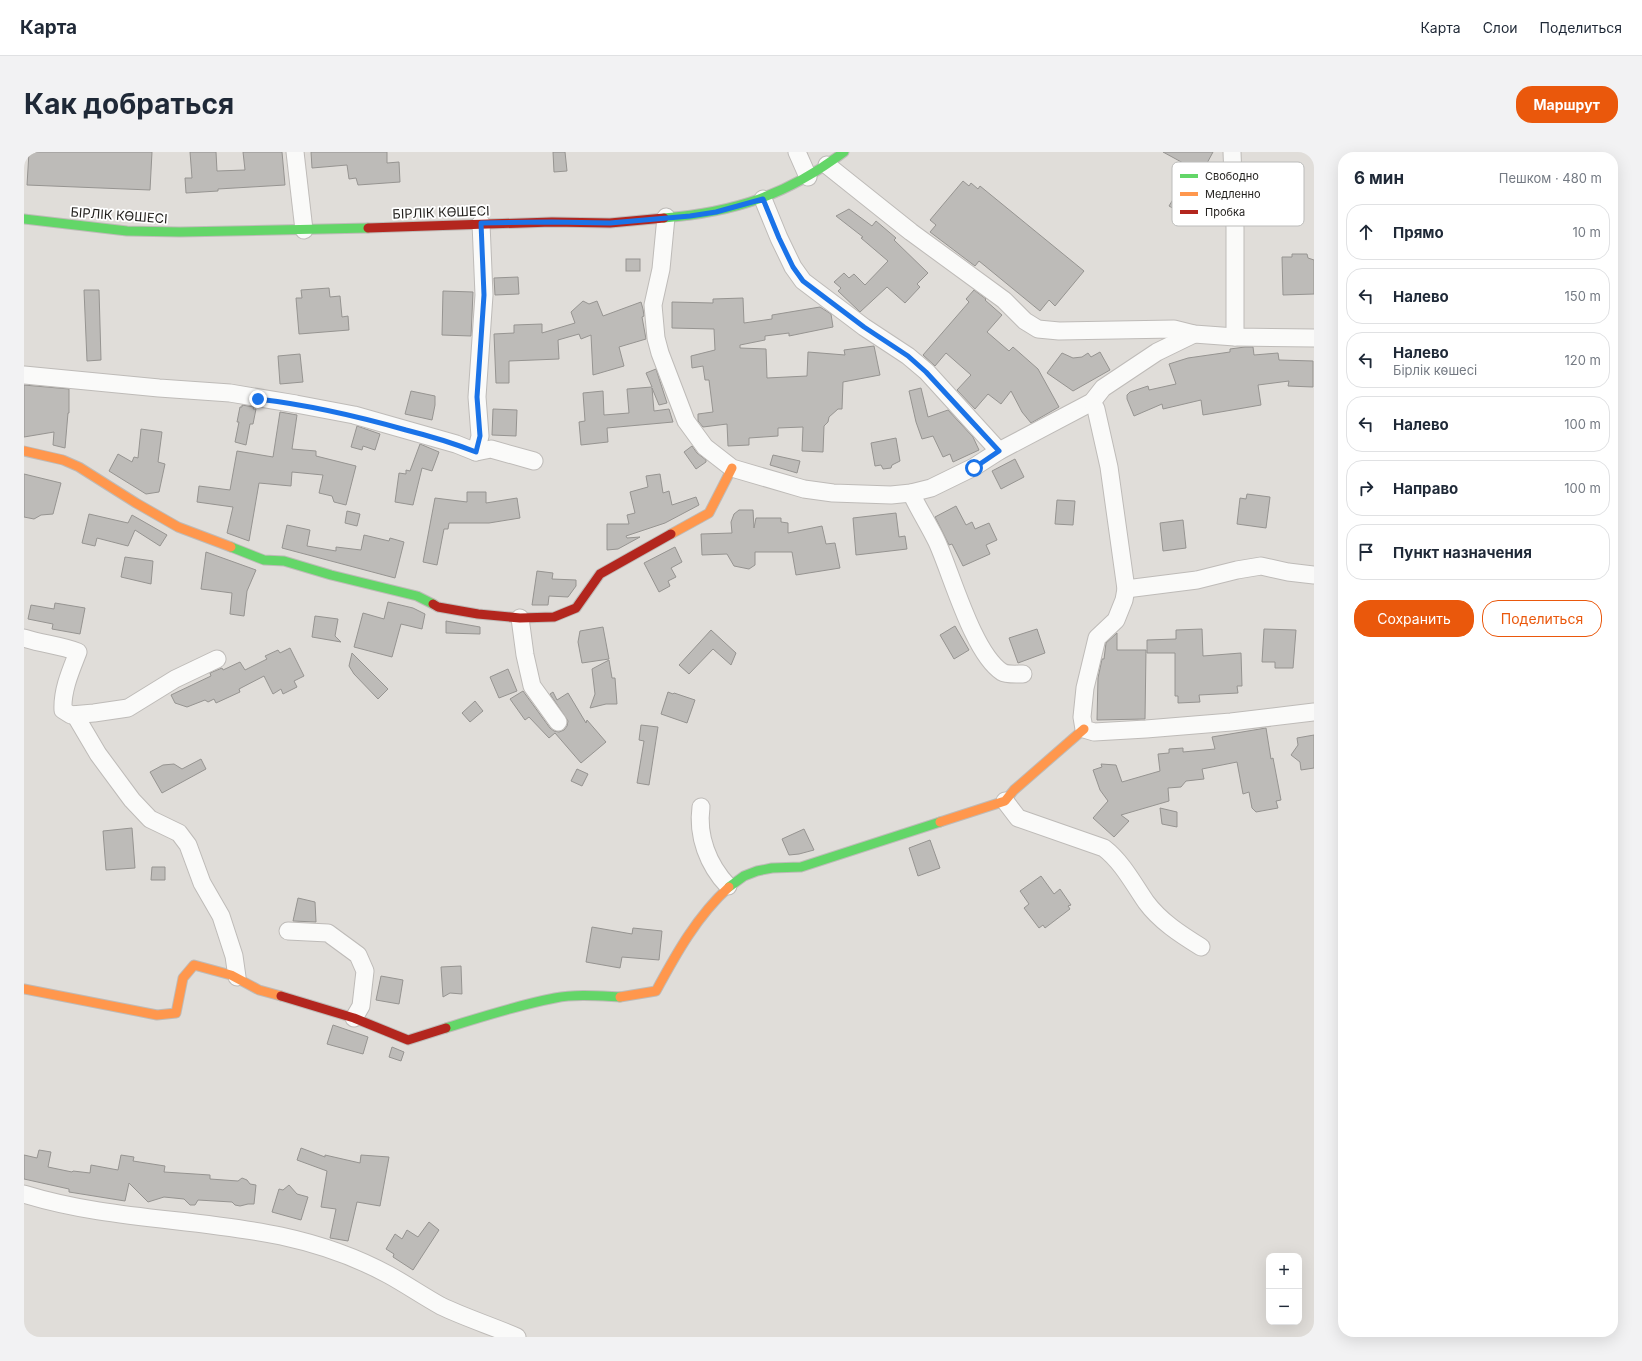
<!DOCTYPE html>
<html lang="ru">
<meta charset="utf-8">
<style>
:root{--surface:#fff;--page:#f2f2f3;--text:#1f2937;--muted:#747a83;--line:#e0e1e3;--accent:#ea580c}
body{margin:0;font-family:Inter,sans-serif;background:var(--page);color:var(--text)}
.controls{position:absolute;right:12px;bottom:12px;display:grid;overflow:hidden;border-radius:8px;box-shadow:0 4px 16px #0002}
.controls button{width:36px;height:36px;display:grid;place-items:center;padding:0;border:0;border-bottom:1px solid var(--line);background:var(--surface);color:var(--text);font:20px sans-serif}
.stop{position:absolute;width:12px;height:12px;margin:-9px;border:3px solid #1a73e8;border-radius:50%;background:#fff}
.stop.end{background:#1a73e8;border-color:#fff;box-shadow:0 1px 4px #0008}
.list{margin:0;padding:0;list-style:none}
h2{display:flex;justify-content:space-between;align-items:center;height:52px;margin:0;padding:0 16px;font-size:17px}
h2 small{font-size:13px;font-weight:400;color:var(--muted)}
.list li{display:grid;grid-template-columns:26px 1fr auto;gap:12px;align-items:center;box-sizing:border-box;height:56px;margin:0 8px 8px;padding:0 8px;border:1px solid var(--line);border-radius:16px}
.list b{display:block;font-size:15px;white-space:nowrap}
.list p{margin:0;font-size:13px;white-space:nowrap;color:var(--muted)}
.list em{font-size:13px;font-style:normal;color:var(--muted)}
.actions{display:flex;gap:8px;padding:12px 16px}
.actions a{flex:1;padding:9px 0;border:1px solid var(--accent);border-radius:16px;text-align:center;font-size:14px;color:var(--accent)}
.actions .main{background:var(--accent);color:#fff}
.icon{flex:none;width:22px;height:22px;fill:none;stroke:currentColor;stroke-width:2;stroke-linecap:round;stroke-linejoin:round}
.map{position:relative;flex:none;width:1290px;height:1185px;overflow:hidden;border-radius:16px}
header{display:flex;align-items:center;gap:24px;box-sizing:border-box;height:56px;padding:0 20px;background:var(--surface);border-bottom:1px solid var(--line)}
header strong{font-size:19px}
nav{display:flex;gap:22px;margin-inline-start:auto;font-size:14px}
.intro{display:flex;align-items:center;justify-content:space-between;box-sizing:border-box;height:96px;padding:0 24px}
h1{margin:0;font-size:28px}
.button{padding:10px 18px;border-radius:16px;background:var(--accent);color:#fff;font-size:14px;font-weight:700}
main{display:flex;gap:24px;padding:0 24px}
aside{flex:1;background:var(--surface);border-radius:16px;box-shadow:0 4px 16px #0002}
.map>svg:first-child{display:block}
</style>
<header>
<strong>Карта</strong>
<nav><a>Карта</a><a>Слои</a><a>Поделиться</a></nav>
</header>
<div class="intro"><h1>Как добраться</h1><a class="button">Маршрут</a></div>
<main>
<div class="map">
<svg width="1290" height="1185" viewBox="0 0 1290 1185">
<rect width="100%" height="100%" fill="#e0ddd9"/>
<!-- building -->
<g fill="#bdbbb8" stroke="#969491">
<path d="M 5,0 L 128,0 L 126,38 L 3,33 Z"/>
<path d="M 166,0 L 192,0 L 193,19 L 221,18 L 219,0 L 258,0 L 261,33 L 194,37 L 194,39 L 162,41 L 161,26 L 168,26 Z"/>
<path d="M 287,0 L 363,0 L 363,11 L 375,10 L 376,30 L 334,33 L 332,26 L 325,27 L 323,13 L 288,16 Z"/>
<path d="M 529,0 L 541,0 L 543,19 L 530,20 Z"/>
<path d="M 1139,0 L 1189,0 L 1175,26 L 1186,33 L 1181,41 L 1192,47 L 1183,63 L 1174,58 L 1168,67 L 1145,54 L 1156,36 L 1149,32 L 1161,12 Z"/>
<path d="M 939,29 L 945,34 L 947,31 L 954,37 L 956,34 L 1060,119 L 1031,154 L 1025,148 L 1016,159 L 955,109 L 951,114 L 906,80 L 912,73 L 906,68 Z"/>
<path d="M 825,57 L 848,74 L 852,69 L 872,86 L 870,88 L 904,121 L 893,132 L 896,135 L 881,151 L 863,135 L 836,160 L 814,139 L 817,136 L 810,130 L 820,121 L 825,126 L 830,122 L 841,133 L 864,109 L 837,86 L 839,85 L 812,64 Z"/>
<path d="M 1268,102 L 1283,102 L 1284,106 L 1290,108 L 1290,142 L 1259,143 L 1258,105 L 1268,105 Z"/>
<rect x="602" y="107" width="14" height="12"/>
<path d="M 494,125 L 495,142 L 471,143 L 470,126 Z"/>
<path d="M 305,136 L 306,145 L 316,144 L 318,165 L 324,164 L 325,178 L 275,182 L 272,146 L 278,146 L 277,138 Z"/>
<path d="M 60,138 L 75,138 L 77,208 L 63,209 Z"/>
<path d="M 950,138 L 962,147 L 961,148 L 978,163 L 963,180 L 985,199 L 989,195 L 1014,217 L 1035,255 L 1007,271 L 998,260 L 987,239 L 977,252 L 964,242 L 951,257 L 933,238 L 947,223 L 922,201 L 911,214 L 899,203 L 945,150 L 942,147 Z"/>
<path d="M 419,139 L 449,140 L 447,184 L 418,183 Z"/>
<path d="M 719,146 L 720,171 L 748,167 L 748,163 L 796,155 L 807,162 L 809,175 L 765,184 L 765,181 L 741,184 L 741,188 L 716,193 L 716,196 L 742,197 L 743,226 L 783,224 L 784,200 L 821,203 L 820,198 L 850,194 L 856,223 L 819,230 L 818,257 L 814,257 L 805,265 L 804,270 L 800,274 L 799,300 L 778,299 L 779,275 L 754,276 L 754,284 L 725,286 L 725,293 L 704,294 L 703,272 L 679,275 L 674,269 L 674,262 L 689,260 L 685,228 L 681,228 L 679,214 L 668,216 L 667,204 L 691,198 L 690,177 L 648,176 L 648,150 L 689,151 L 689,147 Z"/>
<path d="M 559,149 L 565,152 L 573,149 L 579,164 L 617,150 L 619,157 L 620,164 L 618,165 L 622,187 L 595,195 L 600,214 L 569,223 L 567,183 L 557,187 L 555,182 L 534,188 L 535,207 L 485,209 L 485,231 L 472,231 L 470,182 L 490,181 L 490,173 L 518,172 L 518,181 L 551,171 L 547,160 Z"/>
<path d="M 1221,195 L 1229,195 L 1230,203 L 1254,201 L 1255,208 L 1289,209 L 1289,235 L 1264,234 L 1265,229 L 1234,233 L 1237,253 L 1179,263 L 1177,248 L 1139,257 L 1138,252 L 1110,264 L 1103,247 L 1103,243 L 1106,240 L 1124,234 L 1125,238 L 1152,232 L 1145,212 L 1164,206 L 1206,200 L 1206,197 Z"/>
<path d="M 1076,200 L 1086,218 L 1049,239 L 1023,221 L 1038,201 L 1049,206 L 1058,205 L 1064,201 L 1067,205 Z"/>
<path d="M 276,202 L 279,230 L 256,232 L 254,204 Z"/>
<path d="M 632,217 L 643,251 L 635,253 L 628,236 L 630,259 L 645,257 L 649,270 L 583,276 L 584,290 L 557,293 L 555,270 L 561,269 L 559,241 L 579,239 L 580,263 L 605,261 L 603,237 L 628,235 L 622,221 Z"/>
<path d="M 0,233 L 45,237 L 45,261 L 44,261 L 41,296 L 29,293 L 30,280 L 0,285 Z"/>
<path d="M 897,236 L 904,265 L 924,258 L 949,285 L 955,298 L 929,310 L 926,302 L 919,305 L 909,284 L 898,287 L 892,270 L 885,239 Z"/>
<path d="M 387,239 L 411,244 L 411,253 L 408,268 L 381,262 Z"/>
<path d="M 218,253 L 230,255 L 229,257 L 232,257 L 229,272 L 226,272 L 222,293 L 211,290 L 215,270 L 213,270 L 216,255 L 218,255 Z"/>
<path d="M 469,257 L 493,258 L 492,284 L 468,283 Z"/>
<path d="M 256,260 L 273,263 L 268,297 L 292,299 L 292,304 L 332,314 L 322,353 L 310,350 L 308,344 L 295,341 L 299,323 L 268,320 L 267,334 L 235,331 L 225,389 L 203,381 L 209,355 L 173,350 L 175,334 L 206,338 L 213,299 L 249,305 Z"/>
<path d="M 333,274 L 356,282 L 351,298 L 339,294 L 338,298 L 327,295 Z"/>
<path d="M 117,277 L 138,280 L 134,310 L 141,312 L 135,340 L 122,342 L 85,319 L 94,302 L 108,310 L 110,305 L 114,306 Z"/>
<path d="M 872,286 L 876,309 L 868,313 L 867,316 L 859,317 L 857,313 L 851,314 L 847,291 Z"/>
<path d="M 396,292 L 415,300 L 408,319 L 398,316 L 389,353 L 371,350 L 375,321 L 382,322 L 382,318 L 386,319 Z"/>
<path d="M 668,294 L 673,301 L 682,308 L 682,310 L 672,317 L 660,300 Z"/>
<path d="M 749,303 L 776,309 L 773,321 L 746,313 Z"/>
<path d="M 991,307 L 1000,325 L 977,337 L 968,319 Z"/>
<path d="M 0,322 L 37,331 L 29,362 L 17,363 L 10,367 L 0,365 Z"/>
<path d="M 636,322 L 639,341 L 645,339 L 648,353 L 672,345 L 675,353 L 641,371 L 602,384 L 603,386 L 616,385 L 594,397 L 583,398 L 583,372 L 605,372 L 603,363 L 611,361 L 606,340 L 624,335 L 622,324 Z"/>
<path d="M 443,340 L 462,340 L 462,351 L 493,346 L 496,366 L 465,371 L 425,371 L 424,377 L 420,377 L 413,413 L 399,410 L 411,346 L 443,350 Z"/>
<path d="M 1223,342 L 1246,345 L 1242,376 L 1213,372 L 1216,346 L 1222,347 Z"/>
<path d="M 1033,348 L 1051,349 L 1049,373 L 1031,372 Z"/>
<path d="M 932,354 L 942,373 L 948,370 L 951,377 L 965,371 L 973,388 L 962,393 L 966,402 L 939,414 L 928,392 L 925,393 L 911,365 Z"/>
<path d="M 715,358 L 729,358 L 730,376 L 732,366 L 757,366 L 757,370 L 764,371 L 764,381 L 798,374 L 802,392 L 811,391 L 816,416 L 772,423 L 768,400 L 731,400 L 731,413 L 725,417 L 710,414 L 703,402 L 678,403 L 677,382 L 708,381 L 707,370 L 710,362 Z"/>
<path d="M 323,359 L 336,362 L 333,374 L 321,371 Z"/>
<path d="M 872,361 L 875,385 L 881,384 L 883,397 L 832,403 L 829,366 Z"/>
<path d="M 65,362 L 104,371 L 108,363 L 143,383 L 136,394 L 111,378 L 104,394 L 73,386 L 71,394 L 58,391 Z"/>
<path d="M 1159,368 L 1162,396 L 1139,399 L 1136,371 Z"/>
<path d="M 263,373 L 286,378 L 283,394 L 312,399 L 312,395 L 337,398 L 340,383 L 365,389 L 366,386 L 380,390 L 371,426 L 258,396 Z"/>
<path d="M 651,395 L 658,410 L 647,416 L 652,425 L 644,429 L 646,434 L 635,440 L 620,411 Z"/>
<path d="M 182,400 L 232,418 L 223,439 L 220,464 L 206,462 L 208,441 L 177,437 Z"/>
<path d="M 101,405 L 129,409 L 127,432 L 97,425 Z"/>
<path d="M 513,419 L 529,421 L 528,427 L 552,428 L 552,434 L 544,445 L 525,444 L 524,453 L 508,453 Z"/>
<path d="M 364,450 L 389,456 L 401,462 L 398,477 L 377,472 L 368,505 L 330,495 L 339,461 L 360,467 Z"/>
<path d="M 31,451 L 61,456 L 56,482 L 28,477 L 29,472 L 4,467 L 7,453 L 30,457 Z"/>
<path d="M 291,464 L 314,467 L 311,484 L 317,490 L 288,485 Z"/>
<path d="M 422,469 L 456,475 L 456,482 L 422,481 Z"/>
<path d="M 931,474 L 945,498 L 930,507 L 916,483 Z"/>
<path d="M 579,475 L 585,507 L 558,511 L 554,490 L 556,479 Z"/>
<path d="M 1013,477 L 1021,501 L 994,511 L 985,486 Z"/>
<path d="M 1178,477 L 1179,504 L 1217,501 L 1218,534 L 1213,534 L 1214,541 L 1175,543 L 1176,550 L 1154,551 L 1154,544 L 1151,544 L 1151,501 L 1123,501 L 1123,488 L 1152,487 L 1152,478 Z"/>
<path d="M 1240,477 L 1272,478 L 1269,516 L 1251,516 L 1251,510 L 1238,510 Z"/>
<path d="M 687,478 L 712,501 L 707,513 L 689,497 L 665,522 L 655,513 Z"/>
<path d="M 1093,481 L 1093,498 L 1122,498 L 1121,567 L 1073,568 L 1074,526 L 1078,507 L 1080,507 L 1082,491 Z"/>
<path d="M 266,496 L 280,524 L 270,529 L 273,535 L 259,542 L 257,537 L 249,542 L 240,524 L 215,537 L 216,540 L 192,551 L 190,547 L 184,550 L 181,548 L 163,555 L 151,551 L 147,543 L 187,524 L 186,521 L 198,516 L 199,518 L 216,510 L 221,518 L 243,507 L 241,504 L 254,498 L 256,501 Z"/>
<path d="M 328,501 L 364,537 L 354,547 L 330,522 L 325,514 Z"/>
<path d="M 585,508 L 588,526 L 591,526 L 593,552 L 582,552 L 566,556 L 571,542 L 568,517 Z"/>
<path d="M 484,517 L 493,539 L 475,546 L 466,525 Z"/>
<path d="M 499,539 L 526,576 L 530,579 L 535,580 L 540,578 L 543,574 L 544,569 L 526,542 L 529,540 L 533,548 L 544,541 L 562,571 L 563,568 L 582,590 L 557,611 L 531,581 L 525,586 L 505,565 L 501,568 L 486,547 Z"/>
<path d="M 644,540 L 649,542 L 650,541 L 671,548 L 663,571 L 637,562 Z"/>
<path d="M 451,549 L 459,559 L 446,570 L 438,561 Z"/>
<path d="M 617,573 L 634,575 L 625,633 L 613,631 L 620,589 L 615,588 Z"/>
<path d="M 1242,576 L 1247,607 L 1249,606 L 1257,648 L 1252,649 L 1254,656 L 1232,660 L 1228,656 L 1225,640 L 1219,642 L 1213,610 L 1178,617 L 1180,627 L 1162,629 L 1157,635 L 1144,636 L 1145,649 L 1097,663 L 1105,669 L 1090,685 L 1069,666 L 1084,649 L 1076,638 L 1069,618 L 1078,615 L 1077,612 L 1092,613 L 1098,630 L 1136,619 L 1134,602 L 1145,601 L 1145,597 L 1159,596 L 1159,600 L 1191,597 L 1188,585 Z"/>
<path d="M 1290,583 L 1290,616 L 1277,618 L 1276,610 L 1267,603 L 1274,593 L 1273,586 Z"/>
<path d="M 177,607 L 182,617 L 138,641 L 126,620 L 139,613 L 150,612 L 158,617 Z"/>
<path d="M 553,617 L 564,622 L 558,634 L 547,629 Z"/>
<path d="M 1136,656 L 1153,660 L 1153,675 L 1138,672 Z"/>
<path d="M 108,676 L 111,716 L 82,718 L 79,679 Z"/>
<path d="M 780,677 L 790,698 L 775,702 L 765,703 L 758,687 Z"/>
<path d="M 906,688 L 916,716 L 894,724 L 885,696 Z"/>
<path d="M 128,715 L 141,715 L 141,728 L 127,728 Z"/>
<path d="M 1017,724 L 1030,742 L 1036,737 L 1047,753 L 1044,754 L 1046,757 L 1021,776 L 1019,773 L 1015,776 L 1000,756 L 1005,752 L 996,739 Z"/>
<path d="M 274,746 L 291,750 L 292,770 L 269,769 Z"/>
<path d="M 568,775 L 608,782 L 609,776 L 638,779 L 635,808 L 598,805 L 596,816 L 562,810 Z"/>
<path d="M 437,814 L 438,842 L 426,841 L 419,845 L 417,815 Z"/>
<path d="M 357,824 L 379,828 L 375,852 L 352,848 Z"/>
<path d="M 309,873 L 344,885 L 339,902 L 303,892 Z"/>
<path d="M 368,895 L 380,900 L 377,909 L 365,905 Z"/>
<path d="M 277,996 L 301,1005 L 301,1003 L 336,1011 L 337,1003 L 365,1005 L 356,1054 L 333,1050 L 324,1089 L 306,1086 L 312,1057 L 297,1055 L 303,1019 L 273,1008 Z"/>
<path d="M 15,998 L 27,1000 L 24,1015 L 48,1020 L 49,1019 L 66,1021 L 67,1013 L 94,1018 L 97,1003 L 110,1005 L 109,1009 L 141,1014 L 140,1020 L 186,1023 L 186,1027 L 214,1029 L 218,1026 L 223,1028 L 226,1032 L 232,1033 L 230,1052 L 224,1052 L 216,1054 L 211,1053 L 208,1050 L 174,1048 L 171,1053 L 166,1053 L 160,1047 L 140,1045 L 124,1050 L 105,1031 L 101,1049 L 45,1040 L 45,1037 L 0,1027 L 0,1003 L 13,1006 Z"/>
<path d="M 265,1033 L 273,1042 L 284,1045 L 277,1068 L 248,1060 L 255,1037 L 259,1038 Z"/>
<path d="M 405,1070 L 415,1078 L 389,1118 L 369,1105 L 370,1102 L 362,1097 L 371,1082 L 378,1087 L 383,1078 L 394,1085 Z"/>
</g>
<g fill="none" stroke-linecap="round" stroke-linejoin="round">
<defs>
<g id="street">
<path d="M 271,0 L 280,78"/>
<path d="M 773,0 L 784,25"/>
<path d="M 1208,0 L 1211,76 L 1211,185"/>
<path d="M 803,13 L 887,80 L 980,148 L 1001,169 L 1014,177 L 1035,179 L 1150,177 L 1170,182 L 1211,185 L 1290,186"/>
<path d="M 739,47 L 755,86 L 769,115 L 779,129 L 840,175 L 884,204 L 903,220 L 975,299"/>
<path d="M 642,65 L 637,117 L 629,153 L 632,186 L 636,201 L 662,269 L 681,295 L 708,316 L 780,337 L 809,341 L 867,343 L 887,341 L 907,336 L 950,315 L 975,299 L 1068,250 L 1079,236 L 1133,200 L 1170,182"/>
<path d="M 0,223 L 135,236 L 206,241 L 272,252 L 330,263 L 432,292 L 452,300 L 456,284 L 453,245 L 460,143 L 457,71"/>
<path d="M 1068,250 L 1072,257 L 1085,315 L 1102,437 L 1100,448 L 1092,468 L 1073,486 L 1061,536 L 1058,565 L 1060,577 L 1070,580 L 1122,577 L 1207,570 L 1290,560"/>
<path d="M 452,300 L 467,297 L 510,309"/>
<path d="M 887,341 C 895,358 905,373 913,390 C 928,423 949,501 978,520 C 983,523 993,522 999,522"/>
<path d="M 1102,437 L 1173,428 L 1213,418 L 1237,414 L 1264,420 L 1290,423"/>
<path d="M 496,466 L 501,503 L 508,534 L 534,570"/>
<path d="M 0,486 C 18,492 36,493 54,500 C 47,518 38,538 39,558 L 47,563 L 70,561 L 104,556 L 151,527 L 193,507"/>
<path d="M 51,563 L 74,602 L 108,648 L 126,667 L 155,681 L 164,693 L 178,731 L 197,764 L 210,804 L 213,825"/>
<path d="M 981,649 L 994,666 L 1080,696 C 1098,710 1109,731 1122,750 C 1136,769 1156,782 1177,795"/>
<path d="M 677,655 C 673,684 684,713 704,734"/>
<path d="M 264,779 L 304,781 L 334,803 L 341,819 L 337,854 L 330,866"/>
<path d="M 0,1042 C 84,1068 172,1066 257,1084 C 294,1092 332,1105 365,1123 C 383,1133 399,1144 417,1154 C 442,1166 468,1174 493,1185"/>
</g>
<g id="fast">
<path d="M 640,66 C 711,60 763,43 820,0"/>
<path d="M 0,67 L 103,79 L 156,80 L 344,76"/>
<path d="M 207,395 L 240,408 L 260,409 L 307,423 L 393,444 L 409,452"/>
<path d="M 705,735 L 720,724 L 733,719 L 748,716 L 777,715 L 916,670"/>
<path d="M 422,876 C 457,865 494,853 531,846 C 552,842 575,844 596,845"/>
</g>
<g id="slow">
<path d="M 0,299 L 39,308 L 55,315 L 112,351 L 154,375 L 207,395"/>
<path d="M 647,382 L 685,361 L 708,316"/>
<path d="M 916,670 L 981,649 L 990,638 L 1060,577"/>
<path d="M 0,837 L 133,863 L 152,861 L 159,826 L 170,813 L 207,823 L 235,838 L 257,844"/>
<path d="M 596,845 L 632,839 C 652,802 673,764 705,735"/>
</g>
<g id="jam">
<path d="M 344,76 L 528,70 L 586,71 L 640,66"/>
<path d="M 409,452 L 414,455 L 454,462 L 496,466 L 530,465 L 552,456 L 576,422 L 647,382"/>
<path d="M 257,844 L 330,866 L 384,888 L 422,876"/>
</g>
</defs>
<!-- street casing -->
<use href="#street" stroke="#bebbb8" stroke-width="19"/>
<!-- fast casing -->
<use href="#fast" stroke="#bebbb8" stroke-width="11"/>
<!-- slow casing -->
<use href="#slow" stroke="#bebbb8" stroke-width="11"/>
<!-- jam casing -->
<use href="#jam" stroke="#bebbb8" stroke-width="11"/>
<!-- street -->
<use href="#street" stroke="#fafaf9" stroke-width="17"/>
<!-- fast -->
<use href="#fast" stroke="#63d668" stroke-width="9"/>
<!-- slow -->
<use href="#slow" stroke="#ff974d" stroke-width="9"/>
<!-- jam -->
<use href="#jam" stroke="#b3261e" stroke-width="9"/>
</g>
<g fill="none" stroke-linecap="round" stroke-linejoin="round">
<!-- route -->
<path stroke="#1a73e8" stroke-width="5" d="M 234,247 C 285,253 333,264 382,278 C 406,284 429,291 452,300 L 456,284 L 453,245 L 460,143 L 457,71 L 528,70 L 586,71 L 666,64 L 692,60 L 739,47 L 755,86 L 769,115 L 779,129 L 840,175 L 884,204 L 902,220 L 975,299 L 950,316"/>
</g>
<g text-anchor="middle" dominant-baseline="central" stroke-width="3.5" stroke-linejoin="round" paint-order="stroke">
<!-- street labels -->
<g font-size="13" fill="#211f1c" stroke="#fff">
<text transform="translate(417 60) rotate(-2)">БІРЛІК КӨШЕСІ</text>
<text transform="translate(95 63) rotate(4)">БІРЛІК КӨШЕСІ</text>
</g>
</g>
<!-- legend -->
<rect x="1148" y="10" width="132" height="64" rx="6" fill="#fff" stroke="#bcbcbb" stroke-width="1"/>
<rect x="1156" y="22" width="18" height="4" fill="#63d668"/>
<rect x="1156" y="40" width="18" height="4" fill="#ff974d"/>
<rect x="1156" y="58" width="18" height="4" fill="#b3261e"/>
<g font-size="11" fill="#211f1c">
<text x="1181" y="28">Свободно</text>
<text x="1181" y="46">Медленно</text>
<text x="1181" y="64">Пробка</text>
</g>
</svg>
<div class="controls">
<button>+</button>
<button>−</button>
</div>
<div class="stop" style="left:950px;top:316px"></div>
<div class="stop end" style="left:234px;top:247px"></div>
</div>
<aside>
<h2>6 мин<small>Пешком · 480 m</small></h2>
<ul class="list">
<li><svg class="icon" aria-label="ahead" viewBox="0 0 24 24"><path d="M12 20V5M6 11l6-6 6 6"/></svg><div><b>Прямо</b></div><em>10 m</em></li>
<li><svg class="icon" aria-label="left" viewBox="0 0 24 24"><path d="M17 20v-9H6M10 6l-5 5 5 5"/></svg><div><b>Налево</b></div><em>150 m</em></li>
<li><svg class="icon" aria-label="left" viewBox="0 0 24 24"><path d="M17 20v-9H6M10 6l-5 5 5 5"/></svg><div><b>Налево</b><p>Бірлік көшесі</p></div><em>120 m</em></li>
<li><svg class="icon" aria-label="left" viewBox="0 0 24 24"><path d="M17 20v-9H6M10 6l-5 5 5 5"/></svg><div><b>Налево</b></div><em>100 m</em></li>
<li><svg class="icon" aria-label="right" viewBox="0 0 24 24"><path d="M7 20v-9h11M14 6l5 5-5 5"/></svg><div><b>Направо</b></div><em>100 m</em></li>
<li><svg class="icon" aria-label="arrive" viewBox="0 0 24 24"><path d="M6 21V4h12l-3 4 3 4H6"/></svg><div><b>Пункт назначения</b></div></li>
</ul>
<div class="actions"><a class="main">Сохранить</a><a>Поделиться</a></div>
</aside>
</main>
